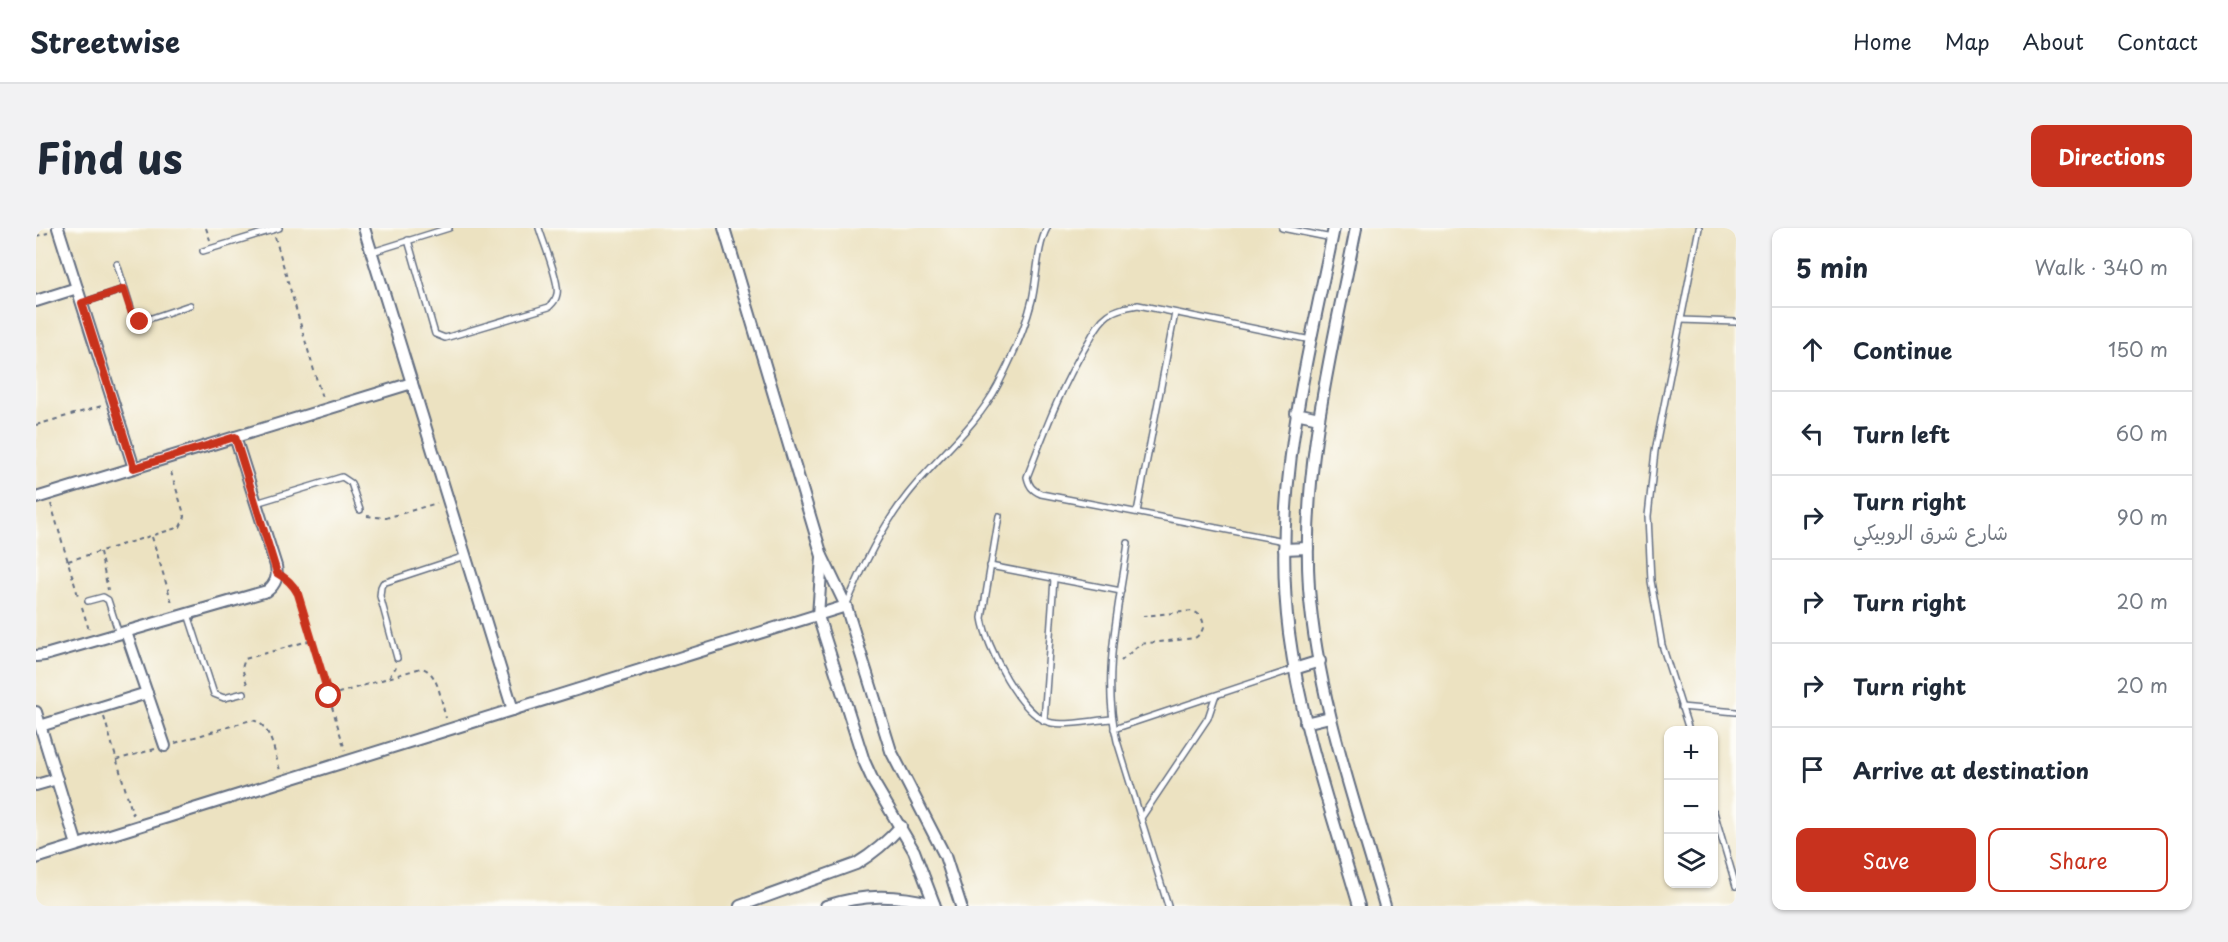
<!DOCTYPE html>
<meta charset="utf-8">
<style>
:root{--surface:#fff;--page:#f2f2f3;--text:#1f2937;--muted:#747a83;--line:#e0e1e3;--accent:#c8321e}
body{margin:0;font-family:"Playpen Sans","Playpen Sans Arabic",sans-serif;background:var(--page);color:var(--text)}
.controls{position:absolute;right:18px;bottom:18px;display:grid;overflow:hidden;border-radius:12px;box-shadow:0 2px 4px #0004}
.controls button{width:54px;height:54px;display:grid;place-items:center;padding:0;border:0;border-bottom:2px solid var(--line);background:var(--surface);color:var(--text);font:30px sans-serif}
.stop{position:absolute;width:18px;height:18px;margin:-14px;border:4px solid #c8321e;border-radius:50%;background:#fff}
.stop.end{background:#c8321e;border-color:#fff;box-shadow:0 2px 6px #0008}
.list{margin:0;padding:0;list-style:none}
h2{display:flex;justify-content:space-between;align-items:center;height:78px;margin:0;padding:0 24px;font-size:26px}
h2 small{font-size:20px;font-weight:400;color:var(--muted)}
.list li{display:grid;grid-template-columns:39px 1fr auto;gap:18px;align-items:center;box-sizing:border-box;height:84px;padding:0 24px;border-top:2px solid var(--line)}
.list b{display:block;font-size:22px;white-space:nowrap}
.list p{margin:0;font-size:20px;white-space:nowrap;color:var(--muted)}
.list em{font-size:20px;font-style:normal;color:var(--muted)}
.actions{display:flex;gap:12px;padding:18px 24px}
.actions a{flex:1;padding:14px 0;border:2px solid var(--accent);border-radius:12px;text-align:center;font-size:21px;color:var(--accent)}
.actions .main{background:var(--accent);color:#fff}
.icon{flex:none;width:33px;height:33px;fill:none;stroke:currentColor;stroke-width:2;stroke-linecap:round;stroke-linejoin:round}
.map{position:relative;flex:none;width:1700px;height:678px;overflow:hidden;border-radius:12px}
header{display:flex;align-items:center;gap:36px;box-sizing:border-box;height:84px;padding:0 30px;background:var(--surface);border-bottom:2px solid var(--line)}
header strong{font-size:28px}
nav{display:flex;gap:33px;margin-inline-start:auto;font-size:21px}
.intro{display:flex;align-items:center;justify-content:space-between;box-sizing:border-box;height:144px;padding:0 36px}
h1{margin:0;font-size:42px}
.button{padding:15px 27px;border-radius:12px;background:var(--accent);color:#fff;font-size:21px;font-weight:700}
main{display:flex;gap:36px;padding:0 36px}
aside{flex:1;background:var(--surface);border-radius:12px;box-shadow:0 2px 4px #0004}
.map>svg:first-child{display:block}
</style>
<header>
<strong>Streetwise</strong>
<nav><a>Home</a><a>Map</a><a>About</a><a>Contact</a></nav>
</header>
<div class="intro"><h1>Find us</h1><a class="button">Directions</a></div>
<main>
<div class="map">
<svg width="1700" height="678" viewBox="0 0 1700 678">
<rect width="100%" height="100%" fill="#fdfcf7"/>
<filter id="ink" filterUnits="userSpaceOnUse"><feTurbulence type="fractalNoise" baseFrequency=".0167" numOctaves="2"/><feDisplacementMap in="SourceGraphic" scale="12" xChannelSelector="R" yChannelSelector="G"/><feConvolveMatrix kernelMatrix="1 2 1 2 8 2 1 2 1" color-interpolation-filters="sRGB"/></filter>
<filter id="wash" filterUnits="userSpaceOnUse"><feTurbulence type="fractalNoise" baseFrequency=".008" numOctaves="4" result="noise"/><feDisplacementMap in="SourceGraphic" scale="24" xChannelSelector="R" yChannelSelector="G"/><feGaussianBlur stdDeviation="1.35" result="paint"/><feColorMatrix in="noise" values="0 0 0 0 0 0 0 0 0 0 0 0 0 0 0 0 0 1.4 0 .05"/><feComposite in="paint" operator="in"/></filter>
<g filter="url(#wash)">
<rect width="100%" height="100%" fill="#ece2c1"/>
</g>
<g filter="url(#ink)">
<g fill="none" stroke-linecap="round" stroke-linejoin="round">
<defs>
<g id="service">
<path d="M 1246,0 L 1296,10"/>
<path d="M 372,12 L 399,106 L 409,110 L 513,79 C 517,75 520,72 521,66 C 524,54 507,14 503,0"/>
<path d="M 167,23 L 243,0"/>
<path d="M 336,24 L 413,0"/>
<path d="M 81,36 L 99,93 L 104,94 L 154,77"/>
<path d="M 46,75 L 88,61"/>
<path d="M 1645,92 L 1700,94"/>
<path d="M 220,275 L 306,249 L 315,255 L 324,282"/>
<path d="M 1101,284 L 1139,85"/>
<path d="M 963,288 L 946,390 C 950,418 985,489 1016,495 C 1032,498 1059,492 1076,491"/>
<path d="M 1248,313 L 1005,266 C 996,262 993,258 991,249 C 1009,203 1025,159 1050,118 C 1057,107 1061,95 1072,87 C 1080,81 1091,79 1102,77 L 1275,112"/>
<path d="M 1092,315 C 1083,379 1065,449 1081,513 L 1132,678"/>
<path d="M 954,338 L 1085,363"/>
<path d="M 52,373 L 67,369 L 72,372 L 83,406"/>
<path d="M 810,378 C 827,338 845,300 872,266 C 901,229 940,199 962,157 C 976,130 989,101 996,72 C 1001,51 1001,18 1011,0"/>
<path d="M 152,386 L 178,466 L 188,470 L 208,465"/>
<path d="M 361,430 L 344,368 L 345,359 L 347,355 L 429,328"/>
<path d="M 1645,479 L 1700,484"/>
<path d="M 1008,493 L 1018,351"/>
<path d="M 1078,501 L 1258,441"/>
<path d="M 1653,502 L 1626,417 L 1615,353 L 1612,288 L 1619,223 L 1663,0"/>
<path d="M 1678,584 L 1700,658"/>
<path d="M 1105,590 L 1172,490 L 1179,469"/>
</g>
<g id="minor">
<path d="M 22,0 L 98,240"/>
<path d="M 328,0 L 477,482"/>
<path d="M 688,0 L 786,328 L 810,378 L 855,523 L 909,628 L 925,678"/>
<path d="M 1298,0 C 1271,134 1235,267 1253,405 C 1265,498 1297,588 1323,678"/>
<path d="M 1320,0 C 1297,119 1265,238 1273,360 C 1281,469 1319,574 1349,678"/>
<path d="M 0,73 L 41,60"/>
<path d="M 1260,185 L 1283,190"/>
<path d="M 0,270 L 376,155"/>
<path d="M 1248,321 L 1272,320"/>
<path d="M 786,329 L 782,388 L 828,533 L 838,555 L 878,623 L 899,678"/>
<path d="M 90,404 L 129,518"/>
<path d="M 0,428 L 9,427 L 231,363 C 240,356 242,349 240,338 L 199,209"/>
<path d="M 1258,441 L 1284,433"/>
<path d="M 0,484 L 41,617"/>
<path d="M 1269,495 L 1294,489"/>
<path d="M 4,498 L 111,465"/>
<path d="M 0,557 L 21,551"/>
<path d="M 0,630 L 810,378"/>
<path d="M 704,678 L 820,636 C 838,625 851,614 865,598"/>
<path d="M 790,678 C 827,666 860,666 898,676"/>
</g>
</defs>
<!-- service casing -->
<use href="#service" stroke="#646e81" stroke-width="8"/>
<!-- minor casing -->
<use href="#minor" stroke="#646e81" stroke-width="14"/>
<!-- path -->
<g stroke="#646e81" stroke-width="2" stroke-dasharray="4.5 4.5" stroke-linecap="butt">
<path d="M 170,0 L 174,12"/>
<path d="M 0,8 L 12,5"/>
<path d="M 239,9 L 286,170"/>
<path d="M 0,197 L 66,178"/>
<path d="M 15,276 L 43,371"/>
<path d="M 331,288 L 350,290 L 401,275"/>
<path d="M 116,309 L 137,378"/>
<path d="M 64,324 L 72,362"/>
<path d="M 32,333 L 144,299 L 149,289 L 134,241"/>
<path d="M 252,352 L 258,358 L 262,366 L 309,522"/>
<path d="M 46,379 L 53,402"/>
<path d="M 1085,433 L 1104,416 L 1159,410 C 1171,402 1170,389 1157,383 L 1107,388"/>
<path d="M 353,449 L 360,439"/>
<path d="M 211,456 L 206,440 L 209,431 L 276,412"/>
<path d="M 293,468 L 385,440 C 403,443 405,475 410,490"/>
<path d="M 68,489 L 97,587"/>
<path d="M 139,515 L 215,492 C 235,494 238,525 244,542"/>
<path d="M 80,532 L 119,521"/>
</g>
<!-- service -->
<use href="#service" stroke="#fff" stroke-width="5"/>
<!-- minor -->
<use href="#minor" stroke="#fff" stroke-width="10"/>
</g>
</g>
<g fill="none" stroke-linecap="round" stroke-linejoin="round" filter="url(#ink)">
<!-- route -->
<path stroke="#c8321e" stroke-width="8" d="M 104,94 L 98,92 L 88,61 L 46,75 L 98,240 L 199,209 L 241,345 C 251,351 257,356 262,366 L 293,468"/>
</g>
</svg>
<div class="controls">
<button>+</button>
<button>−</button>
<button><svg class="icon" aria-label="layers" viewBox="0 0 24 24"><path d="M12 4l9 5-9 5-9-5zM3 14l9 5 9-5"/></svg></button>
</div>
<div class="stop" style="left:293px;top:468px"></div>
<div class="stop end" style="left:104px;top:94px"></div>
</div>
<aside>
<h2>5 min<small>Walk · 340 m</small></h2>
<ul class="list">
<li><svg class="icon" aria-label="ahead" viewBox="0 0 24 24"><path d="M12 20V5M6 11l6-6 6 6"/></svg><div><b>Continue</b></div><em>150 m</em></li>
<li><svg class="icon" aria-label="left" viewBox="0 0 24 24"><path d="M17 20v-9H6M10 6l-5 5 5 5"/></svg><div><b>Turn left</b></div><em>60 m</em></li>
<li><svg class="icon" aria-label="right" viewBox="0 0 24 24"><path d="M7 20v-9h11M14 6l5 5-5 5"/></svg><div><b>Turn right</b><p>شارع شرق الروبيكي</p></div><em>90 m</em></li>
<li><svg class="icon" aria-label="right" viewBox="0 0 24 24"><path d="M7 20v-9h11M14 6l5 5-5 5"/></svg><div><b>Turn right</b></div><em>20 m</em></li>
<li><svg class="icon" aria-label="right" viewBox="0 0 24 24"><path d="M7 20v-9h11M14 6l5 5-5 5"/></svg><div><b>Turn right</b></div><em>20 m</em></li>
<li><svg class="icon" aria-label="arrive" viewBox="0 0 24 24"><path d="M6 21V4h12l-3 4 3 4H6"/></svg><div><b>Arrive at destination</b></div></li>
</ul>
<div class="actions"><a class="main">Save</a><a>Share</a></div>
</aside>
</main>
